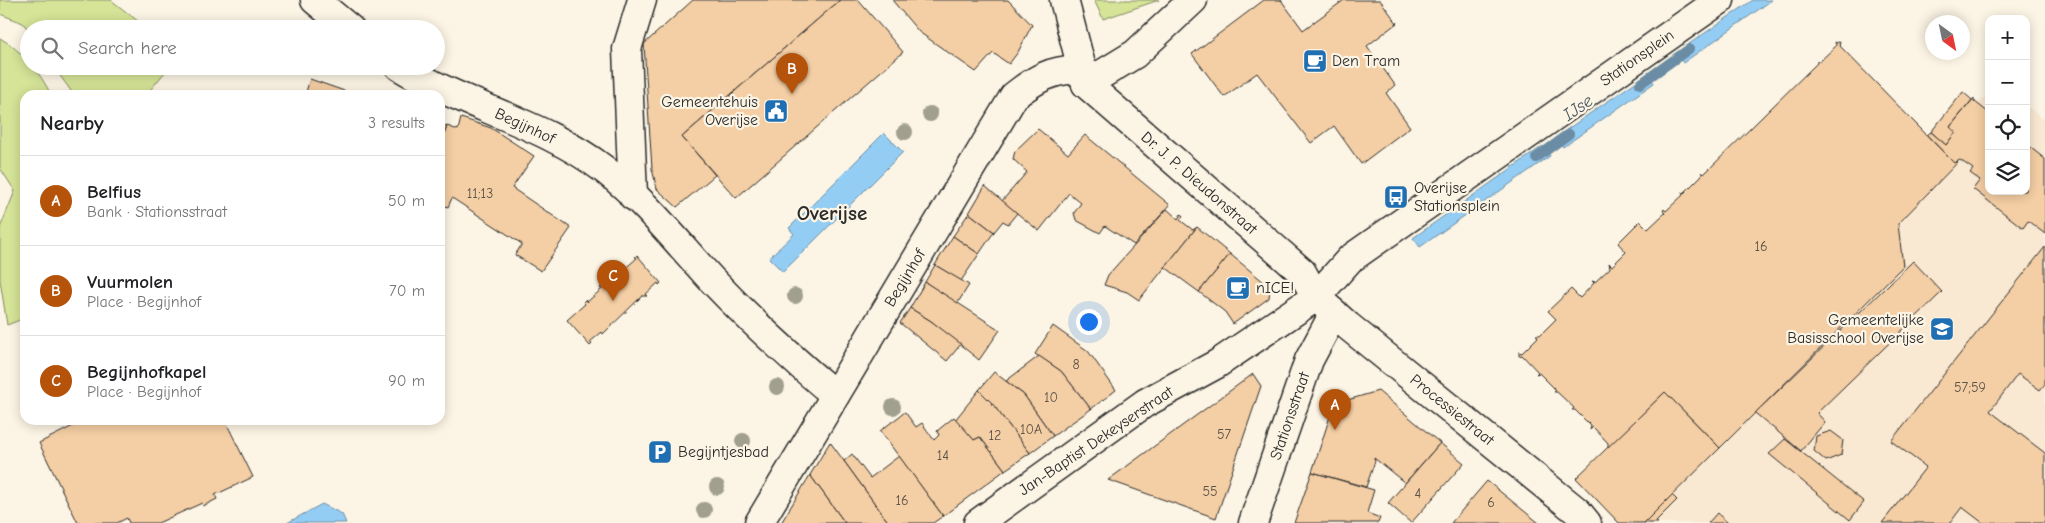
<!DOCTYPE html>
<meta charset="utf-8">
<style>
:root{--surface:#fff;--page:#f6f6f6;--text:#202124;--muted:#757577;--line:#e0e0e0;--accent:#b45309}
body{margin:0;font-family:"Comic Neue",sans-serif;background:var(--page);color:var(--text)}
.controls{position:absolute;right:15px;top:15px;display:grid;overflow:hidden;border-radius:10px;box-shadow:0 2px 12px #0003}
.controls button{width:45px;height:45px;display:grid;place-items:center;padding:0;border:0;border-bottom:1px solid var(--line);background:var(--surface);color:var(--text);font:25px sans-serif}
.compass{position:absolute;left:1925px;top:15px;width:45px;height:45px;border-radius:50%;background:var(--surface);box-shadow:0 2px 12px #0003;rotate:147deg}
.you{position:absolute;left:1088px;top:321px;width:18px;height:18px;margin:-12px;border:4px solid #fff;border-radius:50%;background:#1a73e8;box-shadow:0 0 0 8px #1a73e833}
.badge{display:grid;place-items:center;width:32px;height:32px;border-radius:50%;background:var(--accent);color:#fff;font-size:16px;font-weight:700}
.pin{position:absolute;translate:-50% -41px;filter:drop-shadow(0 1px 2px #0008)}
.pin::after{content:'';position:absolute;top:26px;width:18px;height:15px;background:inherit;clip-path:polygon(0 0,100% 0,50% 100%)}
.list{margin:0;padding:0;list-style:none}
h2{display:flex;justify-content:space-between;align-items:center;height:65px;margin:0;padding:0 20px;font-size:21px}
h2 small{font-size:16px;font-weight:400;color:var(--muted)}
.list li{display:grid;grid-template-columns:32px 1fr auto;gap:15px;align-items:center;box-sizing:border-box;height:90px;padding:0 20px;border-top:1px solid var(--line)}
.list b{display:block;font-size:19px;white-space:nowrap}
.list p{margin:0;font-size:16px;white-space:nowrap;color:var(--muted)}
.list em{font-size:16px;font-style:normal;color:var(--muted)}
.icon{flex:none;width:28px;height:28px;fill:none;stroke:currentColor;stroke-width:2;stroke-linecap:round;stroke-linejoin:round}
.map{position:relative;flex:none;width:2045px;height:523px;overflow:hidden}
.search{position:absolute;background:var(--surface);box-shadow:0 2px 12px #0003;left:20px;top:20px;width:425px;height:55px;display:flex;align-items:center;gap:12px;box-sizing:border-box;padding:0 18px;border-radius:28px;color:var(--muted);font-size:19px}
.panel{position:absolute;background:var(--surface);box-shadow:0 2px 12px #0003;left:20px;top:90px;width:425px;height:335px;border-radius:15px}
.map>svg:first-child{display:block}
</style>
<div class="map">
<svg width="2045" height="523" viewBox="0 0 2045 523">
<rect width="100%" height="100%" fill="#fcf5e5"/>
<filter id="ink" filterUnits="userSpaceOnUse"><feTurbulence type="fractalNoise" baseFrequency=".02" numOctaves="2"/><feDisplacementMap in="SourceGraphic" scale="10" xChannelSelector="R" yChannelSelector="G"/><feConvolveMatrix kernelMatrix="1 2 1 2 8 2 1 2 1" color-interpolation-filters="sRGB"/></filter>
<g filter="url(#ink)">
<!-- built -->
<path fill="#fae9d2" d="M 1963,92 L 1972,100 L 1974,98 L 1978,104 L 1989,92 L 1989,191 L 2026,191 L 2026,105 L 2045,120 L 2045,523 L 1619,523 L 1576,478 L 1665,392 L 1721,448 L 1903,266 L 1898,224 L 1958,162 L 1927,135 Z"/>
<!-- green -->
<g fill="#d5e497" stroke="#808861">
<path d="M 0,0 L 111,0 L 148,29 L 29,29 L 29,31 L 23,23 L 0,14 Z"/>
<path d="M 1094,0 L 1159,0 L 1103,19 Z"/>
<path d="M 0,38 C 21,50 41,73 51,95 L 25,95 L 25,318 L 7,325 L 0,280 L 0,228 L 15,191 L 0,168 Z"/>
<path d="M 53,66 L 170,66 L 146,95 L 74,95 Z"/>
</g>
<!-- water -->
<g fill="#94cdf4" stroke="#6a8ca4">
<path d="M 1753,0 L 1772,0 L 1683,63 L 1676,53 Z"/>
<path d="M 1647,74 L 1654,83 L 1563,147 L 1556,137 Z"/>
<path d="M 884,133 L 903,152 L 783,272 L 769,258 L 794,234 L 789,228 Z"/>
<path d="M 1543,146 L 1550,156 L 1420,247 L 1413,238 Z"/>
<path d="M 322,504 L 342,514 L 346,523 L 287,523 Z"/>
</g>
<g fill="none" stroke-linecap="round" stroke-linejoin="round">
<!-- stream -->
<g stroke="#6a8ca4" stroke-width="10">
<path d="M 1640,84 L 1689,49"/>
<path d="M 1536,158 L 1569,134"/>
</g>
</g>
<!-- building -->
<g fill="#f4cea4" stroke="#2b2b2b">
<path d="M 693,0 L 840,0 L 682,137 L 715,175 L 677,207 L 657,189 L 652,169 L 644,44 Z"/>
<path d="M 840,0 L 858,0 L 903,52 L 736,198 L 682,137 Z"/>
<path d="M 892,0 L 1008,0 L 1032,25 L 1018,52 L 1009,64 L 993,53 L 976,72 L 919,32 Z"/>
<path d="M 1264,0 L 1281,0 L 1303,30 L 1344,0 L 1380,0 L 1397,23 L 1367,46 L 1395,85 L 1386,93 L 1410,127 L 1361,164 L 1334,126 L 1311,143 L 1257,73 L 1224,97 L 1192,54 Z"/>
<path d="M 1840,41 L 1839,45 L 1954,163 L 1956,161 L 1958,162 L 1898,224 L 1903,266 L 1720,448 L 1665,392 L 1608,448 L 1608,443 L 1593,427 L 1590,430 L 1591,426 L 1575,410 L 1572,410 L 1574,408 L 1557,392 L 1554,392 L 1556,390 L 1539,373 L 1536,374 L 1538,372 L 1522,355 L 1519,356 L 1519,352 L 1522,353 L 1538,337 L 1536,335 L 1540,335 L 1556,319 L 1548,311 L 1571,289 L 1580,298 L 1594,283 L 1592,281 L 1595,282 L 1610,268 L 1609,263 L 1612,266 L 1626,252 L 1618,243 L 1640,221 L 1648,229 L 1665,213 L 1663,211 L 1664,209 L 1666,211 L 1683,195 L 1682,191 L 1684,193 L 1702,175 L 1702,172 L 1704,174 L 1817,63 L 1817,60 L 1819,62 L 1836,46 L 1835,42 L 1837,43 Z"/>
<path d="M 310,79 L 356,95 L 305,95 Z"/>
<path d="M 1963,92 L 1972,100 L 1950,127 L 1956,132 L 1946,145 L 1931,132 Z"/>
<path d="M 1974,98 L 1974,101 L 1989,113 L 1989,191 L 2026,191 L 2026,144 L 2045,159 L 2045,234 L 2028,221 L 2023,228 L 1973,189 L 1980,180 L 1970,173 L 1973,169 L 1960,160 L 1954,163 L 1927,135 L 1931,132 L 1946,145 L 1956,132 L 1950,127 Z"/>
<path d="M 461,118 L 491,128 L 534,156 L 512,188 L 571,228 L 541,271 L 515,255 L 522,244 L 452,198 L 448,207 L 440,204 L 440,147 L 447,126 L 458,130 Z"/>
<path d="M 440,124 L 447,126 L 440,147 Z"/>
<path d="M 1038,129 L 1068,154 L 1085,135 L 1170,205 L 1134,245 L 1105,226 L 1100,233 L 1076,220 L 1074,213 L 1081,203 L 1069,193 L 1039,231 L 1002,201 L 1027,172 L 1013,159 L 1015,151 Z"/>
<path d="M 985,186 L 1017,213 L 1008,224 L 1003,221 L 994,232 L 969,213 Z"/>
<path d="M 1167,209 L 1178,219 L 1181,214 L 1183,216 L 1180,220 L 1193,230 L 1197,227 L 1139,300 L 1127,292 L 1104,285 L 1108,275 Z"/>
<path d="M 969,213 L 994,232 L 979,254 L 953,236 Z"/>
<path d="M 1197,227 L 1230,254 L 1199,292 L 1165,267 Z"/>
<path d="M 953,236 L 979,254 L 961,281 L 935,265 Z"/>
<path d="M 2045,247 L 2045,384 L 2040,390 L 2018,374 L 1990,411 L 2045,453 L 2045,523 L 1983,523 L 1962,507 L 1950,523 L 1882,523 L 1926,467 L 1891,441 Z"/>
<path d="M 1230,254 L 1270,287 L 1269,298 L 1233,324 L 1225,312 L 1199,292 Z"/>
<path d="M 637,255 L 661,283 L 659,285 L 658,283 L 645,295 L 647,296 L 642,296 L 603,334 L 602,332 L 590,342 L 592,344 L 590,346 L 567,320 L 585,304 L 583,302 L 585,300 L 587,302 L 602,289 L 600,288 L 603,285 L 604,287 L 619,274 L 617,272 L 619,270 L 621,272 L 637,258 L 635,257 Z"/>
<path d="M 1913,261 L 1942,292 L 1817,413 L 1825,422 L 1801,451 L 1755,413 Z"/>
<path d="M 935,265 L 969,285 L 957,304 L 925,282 Z"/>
<path d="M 925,282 L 1000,330 L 979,360 L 931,321 L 910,308 Z"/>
<path d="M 910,308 L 931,321 L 961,344 L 947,361 L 900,323 Z"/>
<path d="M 1053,326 L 1088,351 L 1116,390 L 1091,409 L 1061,371 L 1035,354 Z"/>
<path d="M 1039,356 L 1061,371 L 1091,409 L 1053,436 L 1024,395 L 1006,381 Z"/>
<path d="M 994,372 L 1024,395 L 1053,436 L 1030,453 L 991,402 L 979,390 Z"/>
<path d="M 1253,374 L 1261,386 L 1216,518 L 1108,480 Z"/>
<path d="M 979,390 L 991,402 L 1030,453 L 1005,470 L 980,437 L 974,440 L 955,420 Z"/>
<path d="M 1378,391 L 1440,443 L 1405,483 L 1374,458 L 1375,461 L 1366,487 L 1312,472 L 1334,404 Z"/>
<path d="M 1665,392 L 1720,448 L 1644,523 L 1619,523 L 1576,478 Z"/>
<path d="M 905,412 L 916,427 L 922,423 L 934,440 L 939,435 L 937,431 L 954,417 L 974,440 L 980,437 L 1005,470 L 943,516 L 880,431 Z"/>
<path d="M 80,420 L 225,420 L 253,477 L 215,495 L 217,499 L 203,506 L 202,503 L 158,523 L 129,523 L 127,518 L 117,523 L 78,523 L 39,443 L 81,422 Z"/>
<path d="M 1831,431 L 1843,440 L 1841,455 L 1826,461 L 1814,451 L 1816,436 Z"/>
<path d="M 1785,439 L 1864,502 L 1850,520 L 1769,454 Z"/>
<path d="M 830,442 L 844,461 L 889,523 L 845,523 L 810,475 Z"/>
<path d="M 1440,443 L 1464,463 L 1411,523 L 1388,503 Z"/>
<path d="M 852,454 L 870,478 L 899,456 L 943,516 L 933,523 L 889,523 L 844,461 Z"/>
<path d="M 1312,472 L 1374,490 L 1367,513 L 1380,518 L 1378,523 L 1294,523 Z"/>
<path d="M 810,475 L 845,523 L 781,523 Z"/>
<path d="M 1487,481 L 1539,523 L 1451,523 Z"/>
<path d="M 1672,495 L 1677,500 L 1656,521 L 1658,523 L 1644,523 Z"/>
<path d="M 1717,513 L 1728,523 L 1708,523 Z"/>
</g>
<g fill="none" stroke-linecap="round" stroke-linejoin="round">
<defs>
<g id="minor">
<path d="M 315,0 L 350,29"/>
<path d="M 1064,0 L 1086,84 L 1302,272 L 1316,297 L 1348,326 L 1578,512 L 1587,523"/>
<path d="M 399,66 C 464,106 544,123 605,170 C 644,200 677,242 711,279 C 750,320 791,358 835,395"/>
<path d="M 1086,84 L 1135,54 L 1193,0"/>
<path d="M 633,196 L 627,49 L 642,0"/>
<path d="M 759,523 L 1014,96 C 1034,80 1053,68 1081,70"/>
<path d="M 1253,523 L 1309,360 L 1334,313"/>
</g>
<path id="major" d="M 978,523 L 1145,403 L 1217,364 L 1316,297 L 1350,259 L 1720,0"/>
</defs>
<!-- minor casing -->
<use href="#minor" stroke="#2b2b2b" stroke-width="31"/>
<!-- major casing -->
<use href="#major" stroke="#2b2b2b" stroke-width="31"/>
<!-- minor -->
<use href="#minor" stroke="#fcf5e5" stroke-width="28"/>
<!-- major -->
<use href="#major" stroke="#fcf5e5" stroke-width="28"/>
</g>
<!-- trees -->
<g fill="#a19f8e">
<circle cx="930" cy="114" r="8"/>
<circle cx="905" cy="132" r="8"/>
<circle cx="795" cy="296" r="8"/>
<circle cx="777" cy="387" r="8"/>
<circle cx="893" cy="407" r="8"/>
<circle cx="743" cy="441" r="8"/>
<circle cx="717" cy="487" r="8"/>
<circle cx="704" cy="510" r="8"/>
</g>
</g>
<!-- icons -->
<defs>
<symbol id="cafe-square" viewBox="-11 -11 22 22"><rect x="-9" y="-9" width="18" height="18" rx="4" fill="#1f6fb2" stroke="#fcf5e5"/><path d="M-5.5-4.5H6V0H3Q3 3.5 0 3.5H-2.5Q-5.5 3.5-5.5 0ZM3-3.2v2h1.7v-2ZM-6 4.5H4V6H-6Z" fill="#fff"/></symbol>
<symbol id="civic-square" viewBox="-11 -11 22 22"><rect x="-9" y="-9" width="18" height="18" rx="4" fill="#1f6fb2" stroke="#fcf5e5"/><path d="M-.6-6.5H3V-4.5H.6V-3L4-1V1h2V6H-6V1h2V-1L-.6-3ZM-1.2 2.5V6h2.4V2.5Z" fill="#fff"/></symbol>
<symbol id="bus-square" viewBox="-11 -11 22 22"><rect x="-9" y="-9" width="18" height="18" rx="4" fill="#1f6fb2" stroke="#fcf5e5"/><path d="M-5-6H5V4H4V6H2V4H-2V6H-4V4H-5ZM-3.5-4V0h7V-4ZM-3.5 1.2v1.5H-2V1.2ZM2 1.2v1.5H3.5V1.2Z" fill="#fff"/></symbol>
<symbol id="school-square" viewBox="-11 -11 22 22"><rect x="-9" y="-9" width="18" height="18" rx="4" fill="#1f6fb2" stroke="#fcf5e5"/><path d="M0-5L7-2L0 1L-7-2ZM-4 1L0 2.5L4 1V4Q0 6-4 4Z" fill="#fff"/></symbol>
<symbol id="parking-square" viewBox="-11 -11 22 22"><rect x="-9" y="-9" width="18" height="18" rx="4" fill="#1f6fb2" stroke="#fcf5e5"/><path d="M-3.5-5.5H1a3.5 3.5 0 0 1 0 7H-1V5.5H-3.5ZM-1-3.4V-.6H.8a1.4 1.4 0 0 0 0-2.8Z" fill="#fff"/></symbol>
</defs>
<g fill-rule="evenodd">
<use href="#cafe-square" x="1301" y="47" width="28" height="28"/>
<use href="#civic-square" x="762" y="97" width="28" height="28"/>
<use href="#bus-square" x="1382" y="183" width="28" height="28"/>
<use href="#cafe-square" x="1224" y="274" width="28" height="28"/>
<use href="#school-square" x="1928" y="315" width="28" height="28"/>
<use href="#parking-square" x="646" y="438" width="28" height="28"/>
</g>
<g text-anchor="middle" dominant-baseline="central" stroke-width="4.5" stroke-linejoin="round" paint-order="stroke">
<!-- number labels -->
<g font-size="14" fill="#5d5449">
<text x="480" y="193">11;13</text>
<text x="1761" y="246">16</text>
<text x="1076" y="364">8</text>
<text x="1970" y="387">57;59</text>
<text x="1051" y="397">10</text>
<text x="1031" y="429">10A</text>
<text x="1224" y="434">57</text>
<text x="995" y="435">12</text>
<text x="943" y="455">14</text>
<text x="1210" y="491">55</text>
<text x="1418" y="493">4</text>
<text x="902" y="500">16</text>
<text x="1491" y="502">6</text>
</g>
<!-- street labels -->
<g font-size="16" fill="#2b2b2b" stroke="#fcf5e5">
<text transform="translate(1637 58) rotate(-35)">Stationsplein</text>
<text transform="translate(525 126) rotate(25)">Begijnhof</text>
<text transform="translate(1199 183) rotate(41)">Dr. J. P. Dieudonstraat</text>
<text transform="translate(905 278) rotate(-59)">Begijnhof</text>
<text transform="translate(1452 410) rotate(39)">Processiestraat</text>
<text transform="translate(1290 416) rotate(-71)">Stationsstraat</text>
<text transform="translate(1096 441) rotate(-34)">Jan-Baptist Dekeyserstraat</text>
</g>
<!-- poi labels -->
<g font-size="16" fill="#2b2b2b" stroke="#fcf5e5" text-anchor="start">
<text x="1332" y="61">Den Tram</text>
<text x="758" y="102" text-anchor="end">Gemeentehuis<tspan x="758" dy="18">Overijse</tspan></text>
<text x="1414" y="188">Overijse<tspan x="1414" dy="18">Stationsplein</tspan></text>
<text x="1256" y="288">nICE!</text>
<text x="1924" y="320" text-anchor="end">Gemeentelijke<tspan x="1924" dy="18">Basisschool Overijse</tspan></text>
<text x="678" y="452">Begijntjesbad</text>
</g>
<!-- water labels -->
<g font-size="18" font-style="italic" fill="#45545d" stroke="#fcf5e5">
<text transform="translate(1578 108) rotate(-35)">IJse</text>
</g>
<!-- district labels -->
<g font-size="21" font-weight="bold" fill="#2b2b2b" stroke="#fcf5e5">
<text x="832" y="213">Overijse</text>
</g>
</g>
</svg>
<div class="controls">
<button>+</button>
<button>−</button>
<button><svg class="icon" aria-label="locate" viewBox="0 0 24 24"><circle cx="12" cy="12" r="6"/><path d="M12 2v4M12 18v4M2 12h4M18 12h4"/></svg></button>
<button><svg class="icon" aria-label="layers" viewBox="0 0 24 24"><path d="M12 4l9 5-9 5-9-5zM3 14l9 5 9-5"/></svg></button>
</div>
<svg class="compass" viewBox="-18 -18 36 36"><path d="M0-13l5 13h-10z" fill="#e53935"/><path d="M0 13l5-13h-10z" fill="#757577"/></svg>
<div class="you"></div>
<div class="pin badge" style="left:1335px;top:430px">A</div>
<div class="pin badge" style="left:792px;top:94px">B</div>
<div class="pin badge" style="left:613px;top:301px">C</div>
<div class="search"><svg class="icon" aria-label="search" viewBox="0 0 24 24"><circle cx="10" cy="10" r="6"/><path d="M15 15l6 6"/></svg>Search here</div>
<section class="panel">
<h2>Nearby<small>3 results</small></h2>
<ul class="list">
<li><span class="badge">A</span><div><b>Belfius</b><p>Bank · Stationsstraat</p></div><em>50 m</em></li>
<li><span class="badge">B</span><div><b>Vuurmolen</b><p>Place · Begijnhof</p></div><em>70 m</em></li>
<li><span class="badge">C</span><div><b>Begijnhofkapel</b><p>Place · Begijnhof</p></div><em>90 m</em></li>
</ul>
</section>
</div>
